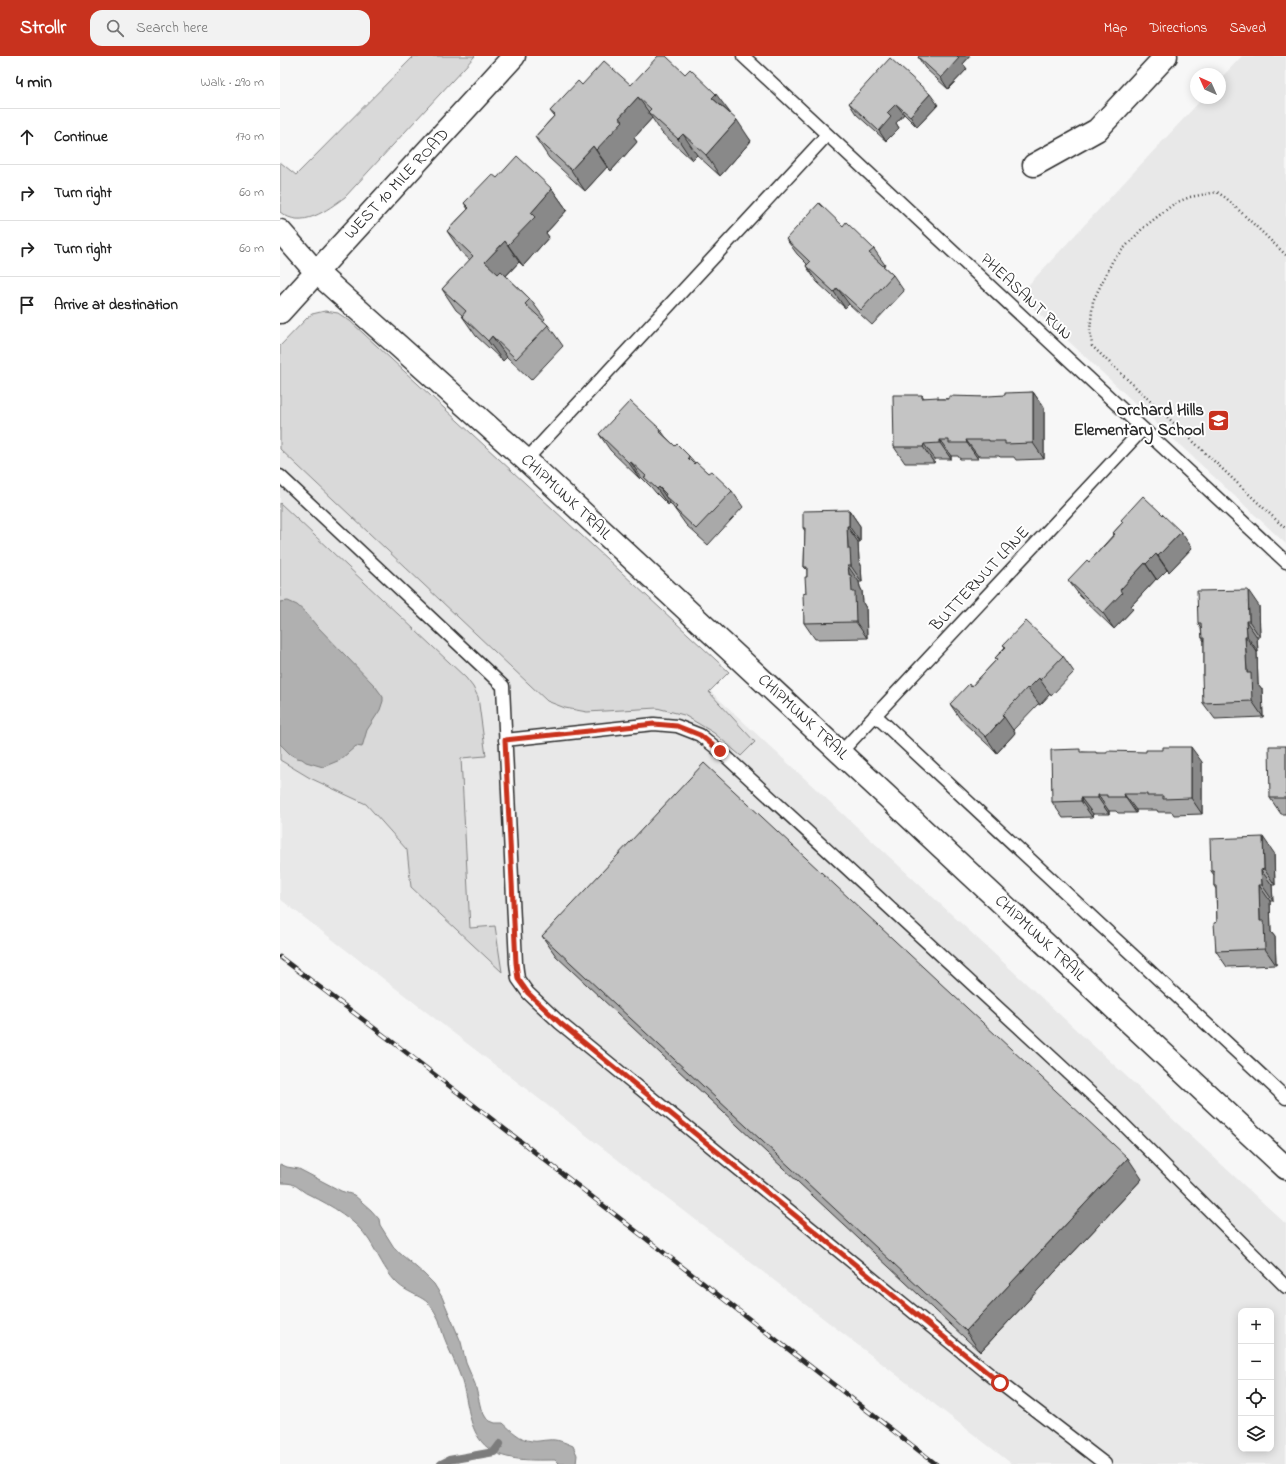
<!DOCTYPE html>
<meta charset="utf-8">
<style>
:root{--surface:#fff;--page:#f2f2f2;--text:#222;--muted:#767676;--line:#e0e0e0;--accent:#c8321e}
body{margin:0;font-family:"Indie Flower",sans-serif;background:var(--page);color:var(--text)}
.controls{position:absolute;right:12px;bottom:12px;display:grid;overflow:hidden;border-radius:8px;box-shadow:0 2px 10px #0003}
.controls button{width:36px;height:36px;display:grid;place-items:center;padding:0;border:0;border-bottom:1px solid var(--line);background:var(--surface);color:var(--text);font:20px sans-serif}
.compass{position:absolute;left:910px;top:12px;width:36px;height:36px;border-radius:50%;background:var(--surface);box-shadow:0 2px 10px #0003;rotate:315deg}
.stop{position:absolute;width:12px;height:12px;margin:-9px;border:3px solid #c8321e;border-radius:50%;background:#fff}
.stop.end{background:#c8321e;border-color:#fff;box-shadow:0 1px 4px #0008}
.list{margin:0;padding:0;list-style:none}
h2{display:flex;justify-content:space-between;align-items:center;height:52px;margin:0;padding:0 16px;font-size:17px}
h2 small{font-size:13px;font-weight:400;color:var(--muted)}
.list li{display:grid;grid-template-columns:26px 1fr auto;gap:12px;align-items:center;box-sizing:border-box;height:56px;padding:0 16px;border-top:1px solid var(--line)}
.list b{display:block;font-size:15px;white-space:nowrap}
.list em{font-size:13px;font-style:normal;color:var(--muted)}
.icon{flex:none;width:22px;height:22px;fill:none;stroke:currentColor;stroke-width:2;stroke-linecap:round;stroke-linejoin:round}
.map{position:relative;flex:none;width:1006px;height:1408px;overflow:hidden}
header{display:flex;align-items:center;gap:24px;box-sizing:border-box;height:56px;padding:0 20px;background:var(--accent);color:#fff}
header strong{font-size:19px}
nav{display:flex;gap:22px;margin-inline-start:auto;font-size:14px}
.search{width:280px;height:36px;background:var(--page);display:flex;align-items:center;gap:10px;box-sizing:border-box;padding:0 14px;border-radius:12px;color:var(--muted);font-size:15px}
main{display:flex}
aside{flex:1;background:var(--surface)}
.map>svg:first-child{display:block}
</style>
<header>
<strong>Strollr</strong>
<div class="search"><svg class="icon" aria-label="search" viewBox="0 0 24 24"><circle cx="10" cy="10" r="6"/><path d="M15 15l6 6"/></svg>Search here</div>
<nav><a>Map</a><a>Directions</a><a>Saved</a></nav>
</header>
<main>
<aside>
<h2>4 min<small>Walk · 290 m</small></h2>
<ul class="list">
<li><svg class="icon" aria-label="ahead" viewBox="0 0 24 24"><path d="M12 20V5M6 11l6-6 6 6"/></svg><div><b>Continue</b></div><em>170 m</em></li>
<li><svg class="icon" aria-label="right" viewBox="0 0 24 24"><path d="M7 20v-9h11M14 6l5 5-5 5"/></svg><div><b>Turn right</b></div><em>60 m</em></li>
<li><svg class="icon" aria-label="right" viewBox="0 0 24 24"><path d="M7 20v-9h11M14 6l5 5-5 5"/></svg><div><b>Turn right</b></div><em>60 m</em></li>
<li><svg class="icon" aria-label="arrive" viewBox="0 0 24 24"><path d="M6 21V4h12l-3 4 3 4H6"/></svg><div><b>Arrive at destination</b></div></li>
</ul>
</aside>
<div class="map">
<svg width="1006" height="1408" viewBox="0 0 1006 1408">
<rect width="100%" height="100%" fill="#f7f7f7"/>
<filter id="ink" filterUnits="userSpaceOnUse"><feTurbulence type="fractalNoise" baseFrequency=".025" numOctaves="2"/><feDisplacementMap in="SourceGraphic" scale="8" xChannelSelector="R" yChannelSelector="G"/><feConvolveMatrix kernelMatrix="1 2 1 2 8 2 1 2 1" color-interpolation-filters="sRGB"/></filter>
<g filter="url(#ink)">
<!-- built -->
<g fill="#e8e8e8" fill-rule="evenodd">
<path d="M 962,0 L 1006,0 L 1006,488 L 739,239 L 923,42 L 940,42 L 940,23 Z"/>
<path d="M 27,262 L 1006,1168 L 1006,1408 L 732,1408 L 0,843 L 0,291 ZM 961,1255 L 991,1255 L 991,1393 L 961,1393 Z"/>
</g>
<!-- green -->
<g fill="#d9d9d9" stroke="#828282">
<path d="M 134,0 L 195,0 L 65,141 C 47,154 22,174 0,156 L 0,106 L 16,119 Z"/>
<path d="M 45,255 L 58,257 L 70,265 L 449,616 L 429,636 L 475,686 L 461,700 L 434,677 L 404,659 L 377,652 L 307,656 L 285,652 L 267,645 L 0,393 L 0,290 L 27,262 L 32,258 Z"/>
<path d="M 0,447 L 186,622 L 193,631 L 198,641 L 206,700 L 181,702 L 190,872 L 215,870 L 222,916 L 131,831 L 127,794 L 86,748 L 30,722 L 0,704 Z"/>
</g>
<!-- water -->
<g fill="#b0b0b0" stroke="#7b7b7b">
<path d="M 8,545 L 17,549 L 26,557 L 36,569 L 95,630 L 103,641 L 103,645 L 100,654 L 87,674 L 82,691 L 76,690 L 60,704 L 43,711 L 26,706 L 22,703 L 17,702 L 10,698 L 0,688 L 0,546 Z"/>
<path d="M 0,1108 L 7,1111 L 19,1113 L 61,1135 L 74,1139 L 91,1154 L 99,1163 L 100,1169 L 115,1193 L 144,1218 L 154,1228 L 162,1241 L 181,1286 L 186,1307 L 195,1328 L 201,1353 L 206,1362 L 210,1365 L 215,1367 L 223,1367 C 231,1374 240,1384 252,1385 C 257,1386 263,1384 268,1384 C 277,1383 284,1386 293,1390 L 297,1399 L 296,1408 L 279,1408 L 275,1404 C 255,1404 225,1406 208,1392 C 189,1377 189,1351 183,1329 C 179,1313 170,1297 164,1281 C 162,1276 161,1270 159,1264 C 155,1256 151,1248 143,1243 C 133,1237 123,1234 115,1225 C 104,1213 98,1198 89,1184 C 75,1163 52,1150 30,1139 C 24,1137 18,1130 12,1128 C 8,1127 4,1127 0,1127 Z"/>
</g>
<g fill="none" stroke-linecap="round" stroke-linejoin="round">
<!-- stream -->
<path stroke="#7b7b7b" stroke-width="8" d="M 161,1408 L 169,1404 L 214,1396 L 220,1388"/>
<defs>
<g id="lane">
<path d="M 463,0 L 1006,506"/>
<path d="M 246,404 L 547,79"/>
<path d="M 0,420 L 223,630 L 236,907 L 238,923 L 248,937 L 280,967 L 720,1327 L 825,1408"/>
<path d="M 595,659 L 1006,1042"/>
<path d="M 225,684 L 374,668 L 397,670 L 420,679 L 440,695 L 833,1058 L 1006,1231"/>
<path d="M 561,696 L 863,373"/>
</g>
<g id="street">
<path d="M 754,109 L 817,74 L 886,0"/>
<path d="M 0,175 L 36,216 L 246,404 L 1006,1112"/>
</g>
<path id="secondary" d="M 0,256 L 234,0"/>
</defs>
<!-- lane casing -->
<use href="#lane" stroke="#2b2b2b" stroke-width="15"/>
<!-- street casing -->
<use href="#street" stroke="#2b2b2b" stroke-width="25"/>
<!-- secondary casing -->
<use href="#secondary" stroke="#2b2b2b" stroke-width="25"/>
<!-- path -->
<path stroke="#2b2b2b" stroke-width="2.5" stroke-dasharray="1 3" stroke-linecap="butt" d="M 1006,199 L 946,142 L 937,136 L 910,141 L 895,147 L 863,172 L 833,204 L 813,245 L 810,274 L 812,290 L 1006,473"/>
<!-- lane -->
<use href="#lane" stroke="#fff" stroke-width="12"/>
<!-- street -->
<use href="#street" stroke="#fff" stroke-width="22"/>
<!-- secondary -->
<use href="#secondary" stroke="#fff" stroke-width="22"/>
<defs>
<path id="rail" d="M 0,901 L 114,987 L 656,1408"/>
</defs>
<!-- rail casing -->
<use href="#rail" stroke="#2b2b2b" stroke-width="4.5"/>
<!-- rail -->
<use href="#rail" stroke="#fff" stroke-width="3" stroke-dasharray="9" stroke-linecap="butt"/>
</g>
<!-- wall -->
<g fill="#a9a9a9" stroke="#2b2b2b">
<path d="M 639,0 L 690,0 L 683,8 L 687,13 L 668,33 L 645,12 L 638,1 Z"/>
<path d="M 302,29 L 351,29 L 450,59 L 471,85 L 440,120 L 417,99 L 412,104 L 382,77 L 372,62 L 354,82 L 357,86 L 331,115 L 327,111 L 305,135 L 269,102 L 255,81 L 274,60 L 270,55 Z"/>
<path d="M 569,47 L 658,49 L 637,71 L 624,58 L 616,67 L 619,72 L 606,85 L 576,58 Z"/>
<path d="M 272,133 L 287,154 L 266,177 L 269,181 L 243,210 L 239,206 L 226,220 L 250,243 L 265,263 L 263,265 L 268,269 L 283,290 L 251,324 L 227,301 L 223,305 L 196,280 L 182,260 L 182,259 L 176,254 L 162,233 L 190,204 L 181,196 L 167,175 L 188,153 L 184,147 Z"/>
<path d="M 506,183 L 594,193 L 605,209 L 603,210 L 613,219 L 624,235 L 592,269 L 569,248 L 565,252 L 537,226 L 526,210 L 527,208 L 517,198 Z"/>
<path d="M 753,336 L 764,352 L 764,403 L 736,404 L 734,401 L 720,401 L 719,400 L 698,400 L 698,403 L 680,403 L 678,400 L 671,400 L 671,403 L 655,403 L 654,407 L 625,407 L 614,391 L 642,339 L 644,342 L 660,343 L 708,341 Z"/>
<path d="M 380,373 L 385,380 L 395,390 L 409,400 L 415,407 L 452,435 L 463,451 L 428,489 L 406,469 L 391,448 L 390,447 L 388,449 L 376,437 L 371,431 L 361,421 L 360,423 L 330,394 L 319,378 Z"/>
<path d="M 569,454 L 580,470 L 580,486 L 578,486 L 579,505 L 581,509 L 582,526 L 579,526 L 580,531 L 582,535 L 583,547 L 586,552 L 587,582 L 535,583 L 524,567 L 527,521 L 527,514 L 524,511 L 525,475 L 523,472 Z"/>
<path d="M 841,464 L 912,492 L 889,516 L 887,514 L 877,524 L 876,523 L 851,550 L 853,553 L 834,573 L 800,540 L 788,524 L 809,506 L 834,478 L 833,477 L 843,466 Z"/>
<path d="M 979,550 L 980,581 L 977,581 L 978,596 L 977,596 L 978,628 L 982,633 L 983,661 L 935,663 L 923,647 L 924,619 L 924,585 L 922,582 L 921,572 L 918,567 Z"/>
<path d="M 723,589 L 783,600 L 794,616 L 771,640 L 770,638 L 760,649 L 758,648 L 733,674 L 735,677 L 717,697 L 681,664 L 670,648 L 691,631 L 717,603 L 715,602 L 725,591 Z"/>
<path d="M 1006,690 L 1006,758 L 1001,758 L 990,742 Z"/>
<path d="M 802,696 L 922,706 L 922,758 L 894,759 L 892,756 L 878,756 L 877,754 L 856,754 L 856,757 L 838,757 L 836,755 L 829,755 L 829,758 L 813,758 L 812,761 L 783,762 L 772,746 Z"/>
<path d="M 994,797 L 995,829 L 992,829 L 993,845 L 990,845 L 991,876 L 995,881 L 996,909 L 947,911 L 936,895 L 937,866 L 936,833 L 934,830 L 934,819 L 931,815 Z"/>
<path d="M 262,880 L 862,1123 L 700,1296 L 276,900 Z"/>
</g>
<!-- shaded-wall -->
<g fill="#898989" stroke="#2b2b2b">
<path d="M 676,0 L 690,0 L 683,8 L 687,13 L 668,33 L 661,22 Z"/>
<path d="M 436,38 L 451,58 L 432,42 Z"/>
<path d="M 650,38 L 658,49 L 637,71 L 630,60 Z"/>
<path d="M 358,41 L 370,58 L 368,56 L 372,62 L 354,82 L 357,86 L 331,115 L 316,94 L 339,62 Z"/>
<path d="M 616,48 L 624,58 L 616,67 L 619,72 L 606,85 L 599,75 L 607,57 Z"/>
<path d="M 457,64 L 471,85 L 440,120 L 426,99 Z"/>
<path d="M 403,78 L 417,99 L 412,104 L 398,83 Z"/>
<path d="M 313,90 L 327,111 L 305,135 L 291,114 Z"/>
<path d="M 272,133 L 287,154 L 266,177 L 269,181 L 243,210 L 228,189 L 251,157 Z"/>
<path d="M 225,185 L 239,206 L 219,227 L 205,206 Z"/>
<path d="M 557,232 L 569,248 L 565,252 L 554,236 Z"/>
<path d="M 212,280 L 227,301 L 223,305 L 208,285 Z"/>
<path d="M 753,336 L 764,352 L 764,403 L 753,387 Z"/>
<path d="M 660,384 L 671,400 L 671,403 L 660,387 Z"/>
<path d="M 686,384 L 698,400 L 698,403 L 687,387 Z"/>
<path d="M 644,388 L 655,403 L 654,407 L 643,391 Z"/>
<path d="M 350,405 L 361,421 L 360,423 L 349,407 Z"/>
<path d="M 379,431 L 390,447 L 388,449 L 377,433 Z"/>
<path d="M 569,454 L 580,470 L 580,486 L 569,470 Z"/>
<path d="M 567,470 L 578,486 L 579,505 L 581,509 L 582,526 L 571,510 L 568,493 Z"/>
<path d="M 901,476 L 912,492 L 889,516 L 878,500 Z"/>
<path d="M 876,498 L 887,514 L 877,524 L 866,508 Z"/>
<path d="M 865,507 L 876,523 L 851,550 L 853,553 L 834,573 L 823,557 L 840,534 Z"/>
<path d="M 568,510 L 579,526 L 580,531 L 582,535 L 583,547 L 586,552 L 587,582 L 576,566 L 569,519 Z"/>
<path d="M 968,534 L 979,550 L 980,581 L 969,565 Z"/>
<path d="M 966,565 L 977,581 L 978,596 L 967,580 Z"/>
<path d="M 965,580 L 977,596 L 978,628 L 982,633 L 983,661 L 972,645 L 967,617 Z"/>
<path d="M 759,622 L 770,638 L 760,649 L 748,633 Z"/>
<path d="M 724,661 L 735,677 L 717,697 L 706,681 Z"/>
<path d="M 911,691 L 922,706 L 922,758 L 911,742 Z"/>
<path d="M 844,738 L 856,754 L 856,757 L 845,741 Z"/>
<path d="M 818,739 L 829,755 L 829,758 L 818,742 Z"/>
<path d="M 801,742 L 813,758 L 812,761 L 801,745 Z"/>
<path d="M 983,781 L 994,797 L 995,829 L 984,813 Z"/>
<path d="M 981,814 L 992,829 L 993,845 L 982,829 Z"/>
<path d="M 979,829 L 990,845 L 991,876 L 995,881 L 996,909 L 985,893 L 980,865 Z"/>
<path d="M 848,1102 L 862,1123 L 700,1296 L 686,1275 Z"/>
</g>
<!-- building -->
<g fill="#c4c4c4" stroke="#2b2b2b">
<path d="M 378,0 L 386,0 L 405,18 L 410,13 L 436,38 L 432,42 L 457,64 L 426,99 L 403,78 L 398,83 L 368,56 L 371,53 L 358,41 L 339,62 L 343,65 L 316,94 L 313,90 L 291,114 L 255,81 L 275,59 L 270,55 L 298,25 L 302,29 L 324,5 L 351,29 Z"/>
<path d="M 639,0 L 677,0 L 679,2 L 661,22 L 638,1 Z"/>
<path d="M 610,2 L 650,38 L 630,60 L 616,48 L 607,57 L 611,61 L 599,75 L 569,47 Z"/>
<path d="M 237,100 L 272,133 L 251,157 L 255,161 L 228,189 L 225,185 L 205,206 L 218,218 L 221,215 L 250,243 L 245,248 L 268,269 L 236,303 L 212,280 L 208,285 L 182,260 L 186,255 L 162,233 L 193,200 L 167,175 L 189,152 L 184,147 L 212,118 L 217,122 Z"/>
<path d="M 539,147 L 563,170 L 566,166 L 594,193 L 589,197 L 613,219 L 581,254 L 557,232 L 554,236 L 526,210 L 530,206 L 506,183 Z"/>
<path d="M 753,336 L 753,387 L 725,388 L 725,385 L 709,385 L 709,384 L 686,384 L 687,387 L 669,387 L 669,384 L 660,384 L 660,387 L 644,388 L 643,391 L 614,391 L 613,339 L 642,339 L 642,342 L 658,341 L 658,343 L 669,343 L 669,340 L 708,341 L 708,340 L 725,339 L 725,337 Z"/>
<path d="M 350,345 L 380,373 L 378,374 L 395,390 L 397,388 L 409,400 L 408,402 L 414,408 L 416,406 L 428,417 L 431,415 L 452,435 L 416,473 L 395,453 L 397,451 L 385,440 L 386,438 L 379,431 L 377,433 L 364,421 L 366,420 L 350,405 L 349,407 L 319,378 Z"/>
<path d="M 863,440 L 901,476 L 878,500 L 876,498 L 866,508 L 865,507 L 840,534 L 842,537 L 823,557 L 788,524 L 807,504 L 809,506 L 835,478 L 833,477 L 843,466 L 841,464 Z"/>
<path d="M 569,454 L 569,470 L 567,470 L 568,493 L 570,493 L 571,510 L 568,510 L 569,519 L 571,519 L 572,536 L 575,536 L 576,566 L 524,567 L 523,538 L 526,537 L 525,521 L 527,521 L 527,511 L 524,511 L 525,472 L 523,472 L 523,455 Z"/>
<path d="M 968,534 L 969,565 L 966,565 L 967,580 L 965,580 L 967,617 L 971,617 L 972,645 L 923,647 L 922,619 L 924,619 L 924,582 L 922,582 L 921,567 L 918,567 L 917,535 Z"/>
<path d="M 746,565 L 783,600 L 760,624 L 759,622 L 748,633 L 747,632 L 722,659 L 724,661 L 706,681 L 670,648 L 689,628 L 691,631 L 717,603 L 715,602 L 726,591 L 723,589 Z"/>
<path d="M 989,690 L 1006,690 L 1006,742 L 990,742 Z"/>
<path d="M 883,691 L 911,691 L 911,742 L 883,743 L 883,740 L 867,740 L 867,738 L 844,738 L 845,741 L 827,741 L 827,739 L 818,739 L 818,742 L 801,742 L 801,745 L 772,746 L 771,694 L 800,693 L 800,696 L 816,696 L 816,697 L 827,697 L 827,695 L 866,696 L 866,694 L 883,694 Z"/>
<path d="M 424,707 L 848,1102 L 686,1275 L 262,880 Z"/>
<path d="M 983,781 L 984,813 L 981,814 L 982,829 L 979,829 L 980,865 L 984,865 L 985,893 L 936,895 L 934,867 L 937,866 L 936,830 L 934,830 L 934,815 L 931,815 L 930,783 Z"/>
</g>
</g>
<g fill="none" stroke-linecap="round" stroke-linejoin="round" filter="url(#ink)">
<!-- route -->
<path stroke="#c8321e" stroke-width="5" d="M 440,695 L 420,679 L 397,670 L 374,668 L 225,684 L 236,907 L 238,923 L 248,937 L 280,967 L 720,1327"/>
</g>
<!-- icons -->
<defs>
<symbol id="school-square" viewBox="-11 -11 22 22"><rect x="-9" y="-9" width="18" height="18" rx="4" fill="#c8321e" stroke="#fff"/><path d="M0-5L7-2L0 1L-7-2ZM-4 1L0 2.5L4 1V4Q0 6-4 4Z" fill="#fff"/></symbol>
</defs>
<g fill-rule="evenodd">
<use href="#school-square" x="926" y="352" width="25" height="25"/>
</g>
<g text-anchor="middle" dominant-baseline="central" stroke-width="4" stroke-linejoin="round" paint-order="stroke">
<!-- street labels -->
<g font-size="17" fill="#2b2b2b" stroke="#fff">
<text transform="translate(117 128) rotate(-47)">WEST 10 MILE ROAD</text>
<text transform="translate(746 241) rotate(43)">PHEASANT RUN</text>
<text transform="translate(286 441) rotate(43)">CHIPMUNK TRAIL</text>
<text transform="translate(700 523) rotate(-47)">BUTTERNUT LANE</text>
<text transform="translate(523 661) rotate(43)">CHIPMUNK TRAIL</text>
<text transform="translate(760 882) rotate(43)">CHIPMUNK TRAIL</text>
</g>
<!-- poi labels -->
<g font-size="17" font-weight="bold" fill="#2b2b2b" stroke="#fff" text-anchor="end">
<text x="924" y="354">Orchard Hills<tspan x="924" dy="20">Elementary School</tspan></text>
</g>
</g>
</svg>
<div class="controls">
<button>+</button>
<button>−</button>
<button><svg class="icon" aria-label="locate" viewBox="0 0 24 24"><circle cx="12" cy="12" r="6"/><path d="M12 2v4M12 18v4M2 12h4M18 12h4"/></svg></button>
<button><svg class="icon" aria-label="layers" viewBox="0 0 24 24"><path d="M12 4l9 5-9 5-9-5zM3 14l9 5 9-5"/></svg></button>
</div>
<svg class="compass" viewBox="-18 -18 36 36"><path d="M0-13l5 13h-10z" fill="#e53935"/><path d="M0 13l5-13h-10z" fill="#767676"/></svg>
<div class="stop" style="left:720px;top:1327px"></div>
<div class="stop end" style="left:440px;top:695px"></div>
</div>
</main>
